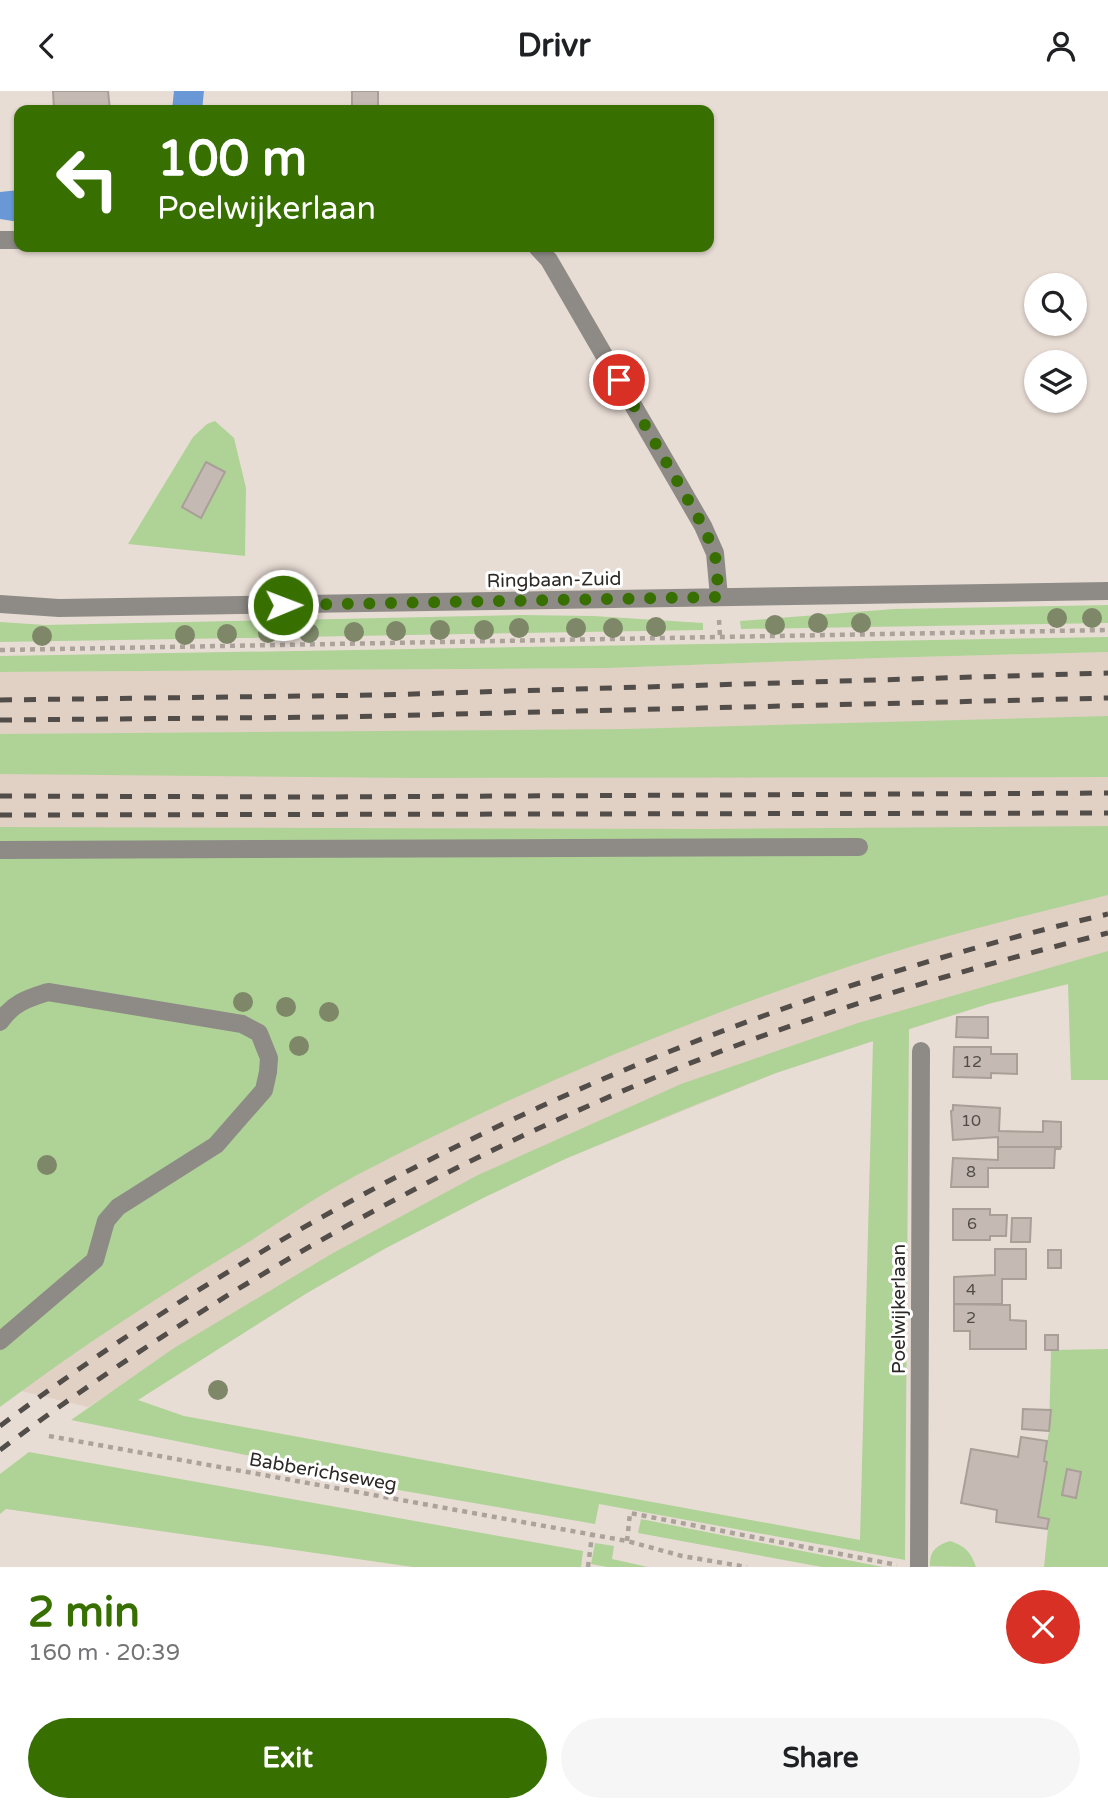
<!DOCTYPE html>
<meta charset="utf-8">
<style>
:root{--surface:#fff;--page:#f6f6f6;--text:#202124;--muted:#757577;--accent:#377000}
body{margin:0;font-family:"Varela Round",sans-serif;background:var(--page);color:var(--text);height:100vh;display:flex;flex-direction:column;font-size:26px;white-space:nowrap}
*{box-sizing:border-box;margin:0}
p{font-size:23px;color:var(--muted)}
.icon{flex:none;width:38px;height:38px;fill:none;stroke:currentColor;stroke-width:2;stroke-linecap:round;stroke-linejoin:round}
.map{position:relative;height:1476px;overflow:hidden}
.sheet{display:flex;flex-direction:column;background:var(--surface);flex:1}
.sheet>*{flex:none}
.banner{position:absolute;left:14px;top:14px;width:700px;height:147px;border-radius:14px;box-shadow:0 2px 5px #0004;background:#377000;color:#fff;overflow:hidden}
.fabs{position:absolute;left:1024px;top:182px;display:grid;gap:14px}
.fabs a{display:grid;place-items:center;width:63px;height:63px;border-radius:50%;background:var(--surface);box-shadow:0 2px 5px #0004;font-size:35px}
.pin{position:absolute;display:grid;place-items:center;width:60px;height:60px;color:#fff;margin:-30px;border:4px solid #fff;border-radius:50%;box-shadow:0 2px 7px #0007}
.me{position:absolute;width:77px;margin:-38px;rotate:89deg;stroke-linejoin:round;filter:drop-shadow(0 0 5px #0008)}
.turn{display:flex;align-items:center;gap:24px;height:147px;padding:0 28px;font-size:32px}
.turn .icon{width:91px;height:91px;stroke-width:2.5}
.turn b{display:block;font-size:49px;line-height:60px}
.round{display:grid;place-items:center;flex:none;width:74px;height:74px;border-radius:37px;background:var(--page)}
.head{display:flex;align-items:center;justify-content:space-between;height:119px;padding:0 28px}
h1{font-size:42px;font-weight:800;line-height:52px;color:var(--accent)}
.action{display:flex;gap:14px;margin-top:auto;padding:14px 28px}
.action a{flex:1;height:80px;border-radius:42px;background:var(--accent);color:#fff;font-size:28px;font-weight:800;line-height:80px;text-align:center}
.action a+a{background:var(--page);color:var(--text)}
header{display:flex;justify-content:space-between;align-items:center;height:91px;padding:0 28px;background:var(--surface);font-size:32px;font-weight:800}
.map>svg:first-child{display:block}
.built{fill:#e1d0c4}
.green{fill:#afd396;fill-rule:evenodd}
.water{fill:#6a98d7}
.building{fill:#c5bab3;stroke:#a99f98;stroke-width:2}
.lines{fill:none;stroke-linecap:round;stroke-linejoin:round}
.path{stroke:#aba29c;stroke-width:4.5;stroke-dasharray:5 5;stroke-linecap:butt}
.minor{stroke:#8e8b87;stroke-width:18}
.rail{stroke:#524d49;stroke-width:5;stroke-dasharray:12 12;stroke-linecap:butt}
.tree{fill:#7e8869}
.route{stroke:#377000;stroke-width:12;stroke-dasharray:0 21.6}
.labels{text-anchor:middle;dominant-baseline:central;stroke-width:6;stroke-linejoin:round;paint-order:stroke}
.number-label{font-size:16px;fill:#524c48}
.street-label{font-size:19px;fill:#2c2825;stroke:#fff}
</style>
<header><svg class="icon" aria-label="back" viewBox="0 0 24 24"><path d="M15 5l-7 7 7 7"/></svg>Drivr<svg class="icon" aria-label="person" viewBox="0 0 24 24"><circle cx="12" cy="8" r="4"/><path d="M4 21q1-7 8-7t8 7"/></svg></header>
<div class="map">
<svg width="1108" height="1476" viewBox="0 0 1108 1476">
<rect width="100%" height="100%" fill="#e8ddd5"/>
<path class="built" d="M1108 561V883L988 913 776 982 565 1068 485 1106 386 1157 307 1202 137 1309 124 1293 88 1316 21 1300 8 1310 0 773V581L609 577 880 567Z"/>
<path class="green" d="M215 330 234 347 246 397 245 465 128 453 193 346 207 333Z
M1108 514V532L741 538 740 530 894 518Z
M523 524 594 525 703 532V539L0 551V531L45 534Z
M1108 546V561L880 567 609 577 0 581V565Z
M1108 625V686L418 687 0 683V643L627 638Z
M1108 735V804C1032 823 956 841 881 865 701 923 525 996 357 1084 319 1104 283 1129 247 1152 162 1203 79 1257 0 1316V736L710 738Z
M1108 860V989H1071L1068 893 988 913 909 938 905 1469 599 1413 595 1433 381 1396V1391L71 1329 174 1257 333 1162 478 1084 681 993 858 932ZM873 950 860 1449 184 1325 138 1309 307 1202 386 1157 485 1106 565 1068 685 1018 776 982Z
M1108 1258V1476H1044L1049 1428 1038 1426 1047 1371 1044 1370 1049 1340 1051 1259Z
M29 1361 583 1460 581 1476H413L6 1418 0 1423V1383Z
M641 1428 883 1476H822L638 1442Z
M950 1450C965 1455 971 1461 976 1476L930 1475C929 1460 937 1454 950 1450Z
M595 1452 614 1455 612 1468 648 1476H607L591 1473Z"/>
<path class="water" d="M174 0H204L202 19H172Z
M19 99V131L0 128V101Z"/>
<path class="building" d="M53 0H108L110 19H54Z
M352 0H378V19H352Z
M206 371 225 381 201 427 182 416Z
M957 926H988V947L956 946Z
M954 956H991V963H1017V983L991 982V987L953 986Z
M953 1014 1000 1017 999 1040 1043 1041V1030L1061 1031V1056H998V1046L953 1049 951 1020 953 1019Z
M998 1056H1061L1060 1058H1055L1054 1077H988V1096H951L953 1067 998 1069Z
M953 1118H990V1124H1007L1006 1145H990V1149H953Z
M1012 1127H1031L1030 1151H1011Z
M995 1158H1026V1188H1002V1213H954V1186L995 1184Z
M1048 1159H1061V1177H1048Z
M954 1213 1010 1214V1229L1026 1230V1258H970V1240H954Z
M1045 1244H1058V1259H1045Z
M1023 1318 1051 1319 1049 1340 1022 1338Z
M1021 1346 1047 1350 1044 1370 1047 1371 1038 1426 1049 1428 1047 1438 996 1431 997 1419 961 1412 971 1358 1018 1366Z
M1067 1378 1081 1381 1076 1407 1062 1404Z"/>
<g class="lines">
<path class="path" d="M719 529 720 546
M0 559 1108 539
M49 1345 627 1450 682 1465 747 1476
M627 1450 630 1422 897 1474
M588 1476 592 1444"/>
<path class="minor" d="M0 149H19
M537 156 549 169 703 435 715 462 719 506
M0 513 59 517 1108 500
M0 759 859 756
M0 931C13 912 26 908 48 901L242 933 259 942 269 967 268 981 264 999 216 1054 118 1116 106 1130 95 1169 0 1250
M919 1476 921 960"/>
<path class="rail" d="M0 609 379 604 1108 582
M0 629 337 626 1108 607
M0 705 317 706 1108 702
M0 724 1108 722
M0 1335C329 1089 708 916 1108 823
M0 1359C210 1202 439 1073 683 975 821 920 964 878 1108 842"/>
</g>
<g class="tree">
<circle cx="1057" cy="527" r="10"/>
<circle cx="1092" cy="527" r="10"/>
<circle cx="818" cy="532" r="10"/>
<circle cx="861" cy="532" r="10"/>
<circle cx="775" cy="534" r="10"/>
<circle cx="656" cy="536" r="10"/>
<circle cx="519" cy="537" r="10"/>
<circle cx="576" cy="537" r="10"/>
<circle cx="613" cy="537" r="10"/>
<circle cx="440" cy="539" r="10"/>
<circle cx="484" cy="539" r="10"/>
<circle cx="396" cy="540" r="10"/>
<circle cx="354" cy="541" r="10"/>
<circle cx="268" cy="542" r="10"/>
<circle cx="309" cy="542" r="10"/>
<circle cx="227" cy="543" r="10"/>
<circle cx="185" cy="544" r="10"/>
<circle cx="42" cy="545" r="10"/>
<circle cx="243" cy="911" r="10"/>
<circle cx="286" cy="916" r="10"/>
<circle cx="329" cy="921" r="10"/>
<circle cx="299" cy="955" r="10"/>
<circle cx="47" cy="1074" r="10"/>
<circle cx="218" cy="1299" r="10"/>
</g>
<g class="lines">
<path class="route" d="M283 514 719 506 715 462 703 435 619 289"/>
</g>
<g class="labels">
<g class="number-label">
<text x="972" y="971">12</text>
<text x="971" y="1030">10</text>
<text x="971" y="1081">8</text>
<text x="972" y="1133">6</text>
<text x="971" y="1199">4</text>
<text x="971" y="1227">2</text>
</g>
<g class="street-label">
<text transform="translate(554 489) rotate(-1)">Ringbaan-Zuid</text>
<text transform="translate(899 1218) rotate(-90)">Poelwijkerlaan</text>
<text transform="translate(323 1381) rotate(10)">Babberichseweg</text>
</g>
</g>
</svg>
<div class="fabs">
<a><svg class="icon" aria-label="search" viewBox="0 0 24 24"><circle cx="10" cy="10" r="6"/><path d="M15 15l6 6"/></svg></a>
<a><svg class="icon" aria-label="layers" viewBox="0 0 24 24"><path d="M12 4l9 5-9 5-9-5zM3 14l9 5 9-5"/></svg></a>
</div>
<div class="pin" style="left:619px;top:289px;background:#d93025"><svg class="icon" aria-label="arrive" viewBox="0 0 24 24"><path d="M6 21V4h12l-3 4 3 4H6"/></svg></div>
<svg class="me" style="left:283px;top:514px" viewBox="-20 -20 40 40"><circle r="17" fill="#377000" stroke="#fff" stroke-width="3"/><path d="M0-11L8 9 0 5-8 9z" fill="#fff"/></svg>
<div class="banner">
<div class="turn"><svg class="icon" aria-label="left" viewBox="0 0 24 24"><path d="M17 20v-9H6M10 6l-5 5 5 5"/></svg><div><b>100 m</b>Poelwijkerlaan</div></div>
</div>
</div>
<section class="sheet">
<div class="head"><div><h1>2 min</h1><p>160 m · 20:39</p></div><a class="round" style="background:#d93025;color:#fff"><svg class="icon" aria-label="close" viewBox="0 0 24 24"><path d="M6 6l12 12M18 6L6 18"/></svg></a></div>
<div class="action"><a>Exit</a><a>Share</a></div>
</section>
